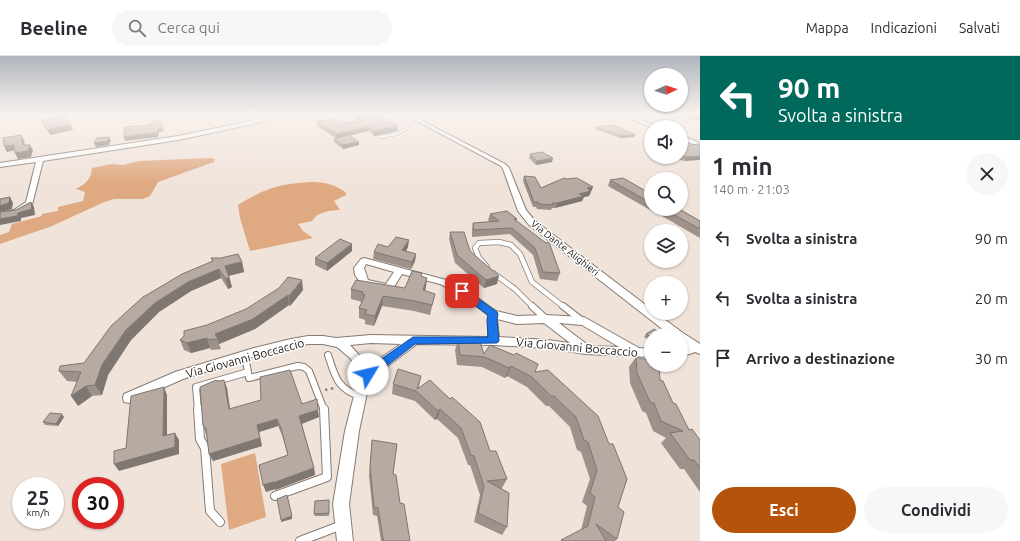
<!DOCTYPE html>
<html lang="it">
<meta charset="utf-8">
<style>
:root{--surface:#fff;--page:#f7f7f7;--text:#2b2b33;--muted:#7c7c81;--line:#e1e1e2;--accent:#b45309}
body{margin:0;font-family:Ubuntu,sans-serif;background:var(--page);color:var(--text);height:100vh;display:flex;flex-direction:column;font-size:15px;white-space:nowrap}
*{box-sizing:border-box;margin:0}
p{font-size:13px;color:var(--muted)}
.icon{flex:none;width:22px;height:22px;fill:none;stroke:currentColor;stroke-width:2;stroke-linecap:round;stroke-linejoin:round}
.map{position:relative;flex:1;overflow:hidden}
.drawer{display:flex;flex-direction:column;background:var(--surface);width:320px}
.drawer>*{flex:none}
.hud{background:#00695c;color:#fff;overflow:hidden}
.needle{width:26px;rotate:86deg}
.tools{position:absolute;left:644px;top:12px;display:grid;gap:8px}
.tools a{display:grid;place-items:center;width:44px;height:44px;border-radius:50%;background:var(--surface);box-shadow:0 1px 3px #0004;font-size:20px}
.speed{position:absolute;left:12px;top:421px;display:flex;gap:8px;font-size:20px;font-weight:700;text-align:center}
.speed>*{display:grid;place-content:center;width:52px;height:52px;border-radius:50%;background:var(--surface);box-shadow:0 1px 3px #0004;line-height:1}
.speed small{font-size:10px;font-weight:400}
.speed .limit{border:6px solid #d22;background:#fff;color:#111}
.pin{position:absolute;display:grid;place-items:center;width:34px;height:34px;color:#fff;margin:-17px;border-radius:8px;box-shadow:0 2px 6px #0006}
.me{position:absolute;width:44px;margin:-22px;rotate:54deg;stroke-linejoin:round;filter:drop-shadow(0 0 3px #0008)}
.turn{display:flex;align-items:center;gap:14px;height:84px;padding:0 12px;font-size:18px}
.turn .icon{width:52px;height:52px;stroke-width:2.5}
.turn b{display:block;font-size:28px;line-height:34px}
.round{display:grid;place-items:center;flex:none;width:42px;height:42px;border-radius:21px;background:var(--page)}
.summary{display:flex;align-items:center;justify-content:space-between;height:68px;padding:0 12px}
h1{font-size:24px;font-weight:700;line-height:30px}
.button{display:flex;gap:8px;margin-top:auto;padding:8px 12px}
.button a{flex:1;height:46px;border-radius:24px;background:var(--accent);color:#fff;font-size:16px;font-weight:700;line-height:46px;text-align:center}
.button a+a{background:var(--page);color:var(--text)}
ul{padding:0;list-style:none}
li{display:flex;align-items:center;gap:12px;height:60px;padding:0 12px}
li div{flex:1}
li b{display:block;font-size:15px}
li em{font-style:normal}
header{display:flex;align-items:center;gap:24px;box-sizing:border-box;height:56px;padding:0 20px;background:var(--surface);border-bottom:1px solid var(--line)}
header strong{font-size:19px}
nav{display:flex;gap:22px;margin-inline-start:auto;font-size:14px}
.search{width:280px;height:36px;background:var(--page);display:flex;align-items:center;gap:10px;box-sizing:border-box;padding:0 14px;border-radius:22px;color:var(--muted);font-size:15px}
main{display:flex;flex:1;min-height:0}
.map>svg:first-child{display:block}
.green{fill:#dfa981}
.lines{fill:none;stroke-linecap:round;stroke-linejoin:round}
.lane-far3-casing{stroke:#867b73;stroke-width:3.5}
.lane-far2-casing{stroke:#867b73;stroke-width:6}
.lane-far1-casing{stroke:#867b73;stroke-width:8}
.lane-casing{stroke:#867b73;stroke-width:10}
.street-casing{stroke:#867b73;stroke-width:2}
.highway-casing{stroke:#97653d;stroke-width:2}
.path{stroke:#908781;stroke-width:2.5;stroke-dasharray:2.5 3.5;stroke-linecap:butt}
.lane-far3{stroke:#fff;stroke-width:2.5}
.lane-far2{stroke:#fff;stroke-width:4.5}
.lane-far1{stroke:#fff;stroke-width:6}
.lane{stroke:#fff;stroke-width:8}
.street{fill:#fff;fill-rule:evenodd}
.highway{fill:#d78d51;fill-rule:evenodd}
.wall{fill:#9d928b}
.shaded-wall{fill:#7f7771}
.building{fill:#b6aaa2;stroke:#7f7771}
.route{fill:#1a73e8;stroke:#114b97}
.labels{text-anchor:middle;dominant-baseline:central;stroke-width:3;stroke-linejoin:round;paint-order:stroke}
.far-street-label{font-size:10px;fill:#1f1b18;stroke:#fff}
.street-label{font-size:12px;fill:#1f1b18;stroke:#fff}
</style>
<header>
<strong>Beeline</strong>
<div class="search"><svg class="icon" aria-label="search" viewBox="0 0 24 24"><circle cx="10" cy="10" r="6"/><path d="M15 15l6 6"/></svg>Cerca qui</div>
<nav><a>Mappa</a><a>Indicazioni</a><a>Salvati</a></nav>
</header>
<main>
<div class="map">
<svg width="700" height="485" viewBox="0 0 700 485">
<rect width="100%" height="100%" fill="#f0e3da"/>
<path class="green" d="M210 102 215 103 214 106 158 126 150 140 143 143H114L102 147 52 170 0 188V179L9 176 12 168 42 160V158L58 155V151L83 145 85 136 76 133C86 128 91 123 92 112L111 108 123 109 139 105Z
M312 126C323 126 338 129 346 137V139L334 145 340 154 328 155 317 159 312 165 298 168 303 175 313 182 250 195 240 162 238 149C266 132 278 128 312 126Z
M255 397 266 461 229 474 221 408Z"/>
<g class="lines">
<defs>
<path id="lane-far3" d="M380 81 397 78 407 72 404 69"/>
<path id="lane-far2" d="M487 211 479 202 475 192 479 187 499 186 511 189 520 198 532 226 564 251
M493 217 515 233 533 251"/>
<path id="lane-far1" d="M532 250 546 263
M563 250 581 264
M245 299 249 322 298 310 304 311 309 315 324 354
M328 299C335 320 337 333 360 340
M198 354 196 331 248 316"/>
<path id="lane" d="M198 353 200 383 205 392 210 455 220 466
M275 440 327 421 324 353
M300 485 342 469"/>
<path id="street" d="M279 59H286L249 69 178 84 43 105 32 149 19 158 0 161V157L14 154 26 146 36 106 0 111V107L178 80Z
M406 59H411L505 108 509 112 526 154 535 165 651 253V257H656L683 277 700 288V298L695 296 681 301V292L687 291 681 287V279H670L529 169 518 155 503 113 501 110Z
M622 59H628L659 71H651Z
M681 79 700 87V91L681 83Z
M364 202 446 224 465 233 496 255 517 260 546 259 584 261 639 292 651 293V301L586 298 547 292 494 289 417 288 373 321 368 332 359 375 349 448 353 485H337L333 448 345 375 356 332 362 318 350 302 337 291 323 288H308L272 295 183 323 129 347 124 346 123 342 124 338 175 316 254 292 291 283 308 280H323L336 282 371 279 488 281V259L459 237 440 228 402 218 392 234 389 235 361 228 355 219 354 212 361 203ZM366 208 394 216 386 228 368 224 364 212ZM497 263 517 268 544 267 570 287 547 284 499 281ZM559 267 582 269 619 291 589 290ZM371 287 401 288 369 310 350 289Z"/>
<path id="highway" d="M684 59H700V63L688 62Z"/>
</defs>
<use href="#lane-far3" class="lane-far3-casing"/>
<use href="#lane-far2" class="lane-far2-casing"/>
<use href="#lane-far1" class="lane-far1-casing"/>
<use href="#lane" class="lane-casing"/>
<use href="#street" class="street-casing"/>
<use href="#highway" class="highway-casing"/>
<path class="path" d="M325 334 334 332"/>
<use href="#lane-far3" class="lane-far3"/>
<use href="#lane-far2" class="lane-far2"/>
<use href="#lane-far1" class="lane-far1"/>
<use href="#lane" class="lane"/>
<use href="#street" class="street"/>
<use href="#highway" class="highway"/>
</g>
<path class="wall" d="M351 59H381L398 70 397 75 374 80 369 75 349 80 359 86V89L343 93 334 86V83L336 82 317 70V65L342 67 358 65Z
M596 71 635 79 634 81 620 82 595 73Z
M700 88 684 105 672 101H681V90Z
M530 98 552 106 536 109 529 102Z
M524 120 541 132 566 123 593 131 589 140 584 141 582 145 555 152H552L551 154 537 153 536 151H533L523 125Z
M610 124 651 138V153H679L700 165V182L662 160 663 159H659L608 130Z
M490 158 517 163 516 165 560 217 557 225 540 223 533 199 510 178 472 181V173L473 167 490 166 488 164Z
M450 176 470 195 497 228 484 232 455 207 449 183Z
M352 188V195L327 215 315 209V202Z
M388 191H408L406 195 416 198 415 205 411 213 373 203 374 196Z
M211 202 242 206 244 216 229 220 232 231 228 233 221 222 191 235 159 256 131 284 108 319 102 339 92 340 78 350 77 326 67 325 59 315 84 307 145 240 212 205Z
M422 217 421 221 427 222 425 235 435 238 430 259 414 255 382 250 374 270 365 268V264L359 262V252L362 246 351 243V233L405 232Z
M303 234 290 250 289 249 255 273 219 288 221 293 211 294 210 292 191 297 184 294 180 284 207 269Z
M646 278 651 279V285L644 281Z
M458 284 484 298 535 316 598 360 618 451 617 483 615 485H560L581 474 587 450 582 446 590 423 581 396 577 394 570 371 549 350H546L527 331 507 320 505 322 482 311 457 309 455 294Z
M636 301 660 324 689 374 700 384V436L684 413H680L661 387 666 382 653 375 646 357 642 355 630 327 629 311Z
M393 328 419 332 490 395 507 423 502 432 507 471 502 479 474 466 480 439 470 409H468L458 382 437 363 435 364 415 345 392 338Z
M227 332 230 353 302 348 319 361 302 368 314 412 315 419 275 434V433L266 436 288 400 282 379 278 370 259 376 262 390 213 405 209 398 206 378 203 370Z
M64 361 58 370 45 369 43 366Z
M372 384 393 418 410 485H381L377 460 373 459 369 420Z
M329 444V460H315L314 458Z"/>
<path class="shaded-wall" d="M71 68 73 74 50 79 47 74Z
M398 70 397 75 374 80V75Z
M369 71V75L336 82V78Z
M163 72 164 75 159 76 158 81 125 85 124 81Z
M21 79 24 84 26 95 23 89Z
M635 79 634 81 620 82V80Z
M109 81 111 85 109 89 96 91 94 87Z
M359 86V89L343 93V89Z
M14 89 16 94 7 96 4 90Z
M30 89 33 94 31 101 18 103 15 97Z
M700 100V104L684 105 686 101Z
M553 102 552 106 536 109 537 105Z
M593 131 589 140 584 141 582 145 555 152 557 147 579 138 587 132Z
M10 141 13 147 12 153 0 156V150Z
M31 146 34 151 35 159 21 162V165L0 169V163Z
M662 153H666L663 159H659Z
M409 184 408 191 402 202V194Z
M352 188V195L327 215V207Z
M416 198 415 205 411 213 412 206Z
M242 206 244 216 227 220 225 210Z
M219 213 221 222 191 235 159 256 131 284 108 319 102 339 95 329 102 309 126 274 155 247 188 226Z
M499 220 497 228 484 232 486 224Z
M229 221 232 231 228 233 226 223Z
M427 222 426 231 422 244 423 234Z
M302 224 303 234 290 250 289 240Z
M288 239 289 249 255 273 219 288 218 283 215 278Z
M383 240 382 250 374 270 375 260Z
M207 282 210 292 191 297 187 287Z
M511 310 507 320 505 322 509 312Z
M421 320 419 330 417 336V335Z
M224 324 227 332 231 361 229 353Z
M86 330 92 340 78 350 71 340Z
M164 331 167 339V388L163 380Z
M440 353 437 363 435 364 438 355Z
M318 354 319 361 301 368 299 360Z
M62 358 64 361 58 370 56 368Z
M277 363 278 370 259 376 262 390 213 405 209 398 257 369Z
M175 377 179 384V398L119 415 114 408Z
M314 412 315 419 275 434V433L266 436 263 429Z
M292 460V463L281 466V464Z"/>
<path class="building" d="M64 59 71 68 47 74 42 64Z
M355 59H381L398 70 374 75 369 71 336 78 317 65 338 63 342 67 362 65Z
M152 65H160L163 72 158 73 157 77 124 81 125 71 150 69Z
M614 69 635 79 620 80 596 71Z
M21 79 23 89H30L28 95 15 97 14 89 4 90 3 82Z
M349 79 359 86 343 89 334 83Z
M109 81 107 85 94 87 97 82Z
M698 88H700V100L686 101 681 100V90Z
M542 96 553 102 537 105 530 98Z
M524 120 535 121 541 132 564 122 566 123 577 122 593 131 587 132 591 135 579 138 584 140 557 147H552L553 149 539 148 538 146H534Z
M623 122 651 138V147L610 124Z
M10 141 9 147 0 150V143Z
M31 146 32 153 18 157 17 160 0 163V156L16 154Z
M666 153H679L700 165V173L665 154Z
M507 155 517 163H514L546 187 549 186 560 217 543 216 535 192 512 172 474 174 473 167 499 165 490 158Z
M450 176H464L470 195 499 220 486 224 457 199Z
M396 181 409 184 402 194 416 198 412 206 374 196 378 188 388 191Z
M340 183 352 188 327 207 315 202Z
M238 198 242 206 225 210 229 221 226 223 219 213 188 226 155 247 126 274 102 309 95 329 86 330 71 340 81 316 59 315 60 310 84 307 111 270 144 240H145L182 218 213 205 211 202H221Z
M412 215 422 217 421 220 427 222 423 234 435 238 432 249 415 245 383 240 375 260 365 258 367 254 359 252 365 239 362 238 363 236 351 233 356 224 405 232Z
M288 221 302 224 289 240 288 239 253 263 215 278 218 283 207 284V282L187 287 180 284 184 280V275L207 269 246 253 279 232Z
M654 273 662 278 659 279H651V281L646 278Z
M458 284 480 286 484 298 490 289 514 299 516 297 538 308 535 316 548 314 598 360 609 388H613L627 423 618 451 624 456 617 483 596 468 606 485H562L561 484 588 470 595 441 590 437 597 414 588 386 584 384 576 361 554 340H551L532 321 511 310 509 312 485 301 460 299Z
M636 301 651 305V309H659L660 324 663 325 673 347 676 348 689 374 692 373 700 384V412L694 404H690L670 377 683 375 661 365 654 347 650 346 637 317Z
M398 313 421 320 417 333 430 324 450 343 452 341 480 366 490 395H496L507 423 487 425 509 437 507 471 478 457 484 430 474 400 471 399 461 372 440 353 438 355 416 335 393 328Z
M290 314 302 348 317 343 318 354 299 360 314 412 273 427V426L263 429 259 409 288 399 281 372 277 363 257 369 260 382 209 398 206 372 203 370 200 331 216 324 218 325 224 324 229 353 261 344 260 321Z
M164 331 163 380 175 377V391L114 408V395L126 392 131 340Z
M50 357 62 358 56 368 43 366Z
M372 384 397 388 393 418 396 419 400 447 404 448 410 485H384L383 482 378 452 374 451 370 411Z
M287 439 292 460 281 464 277 443Z
M329 444V457L314 458 315 445Z"/>
<linearGradient id="sky" x2="0" y2="1"><stop stop-color="#b1b5be"/><stop offset="0.46" stop-color="#f8f2ee"/><stop offset="1" stop-color="#f8f2ee" stop-opacity="0"/></linearGradient>
<rect width="700" height="127" fill="url(#sky)"/>
<path class="route" d="M458 233H465L497 256 498 258 497 264 499 285 497 287 415 288 372 321 368 322 364 321 362 318 364 315 413 281H488L487 264 488 259 458 237 457 235Z"/>
<g class="labels">
<g class="far-street-label">
<text transform="translate(565 192) rotate(38)">Via Dante Alighieri</text>
</g>
<g class="street-label">
<text transform="translate(577 291) rotate(5)">Via Giovanni Boccaccio</text>
<text transform="translate(245 302) rotate(-15)">Via Giovanni Boccaccio</text>
</g>
</g>
</svg>
<div class="tools">
<a><svg class="needle" viewBox="-14 -14 28 28"><path d="M0-13l5 13h-10z" fill="#e53935"/><path d="M0 13l5-13h-10z" fill="#7c7c81"/></svg></a>
<a><svg class="icon" aria-label="sound" viewBox="0 0 24 24"><path d="M4 9h4l5-4v14l-5-4H4zM17 9q2 3 0 6"/></svg></a>
<a><svg class="icon" aria-label="search" viewBox="0 0 24 24"><circle cx="10" cy="10" r="6"/><path d="M15 15l6 6"/></svg></a>
<a><svg class="icon" aria-label="layers" viewBox="0 0 24 24"><path d="M12 4l9 5-9 5-9-5zM3 14l9 5 9-5"/></svg></a>
<a>+</a>
<a>−</a>
</div>
<div class="speed"><div>25<small>km/h</small></div><div class="limit">30</div></div>
<div class="pin" style="left:462px;top:235px;background:#d93025"><svg class="icon" aria-label="arrive" viewBox="0 0 24 24"><path d="M6 21V4h12l-3 4 3 4H6"/></svg></div>
<svg class="me" style="left:368px;top:318px" viewBox="-20 -20 40 40"><circle r="19" fill="#fff"/><path d="M0-13L10 11 0 6-10 11z" fill="#1a73e8"/></svg>
</div>
<section class="drawer">
<div class="hud">
<div class="turn"><svg class="icon" aria-label="left" viewBox="0 0 24 24"><path d="M17 20v-9H6M10 6l-5 5 5 5"/></svg><div><b>90 m</b>Svolta a sinistra</div></div>
</div>
<div class="summary"><div><h1>1 min</h1><p>140 m · 21:03</p></div><a class="round"><svg class="icon" aria-label="close" viewBox="0 0 24 24"><path d="M6 6l12 12M18 6L6 18"/></svg></a></div>
<ul>
<li><svg class="icon" aria-label="left" viewBox="0 0 24 24"><path d="M17 20v-9H6M10 6l-5 5 5 5"/></svg><div><b>Svolta a sinistra</b></div><em>90 m</em></li>
<li><svg class="icon" aria-label="left" viewBox="0 0 24 24"><path d="M17 20v-9H6M10 6l-5 5 5 5"/></svg><div><b>Svolta a sinistra</b></div><em>20 m</em></li>
<li><svg class="icon" aria-label="arrive" viewBox="0 0 24 24"><path d="M6 21V4h12l-3 4 3 4H6"/></svg><div><b>Arrivo a destinazione</b></div><em>30 m</em></li>
</ul>
<div class="button"><a>Esci</a><a>Condividi</a></div>
</section>
</main>
